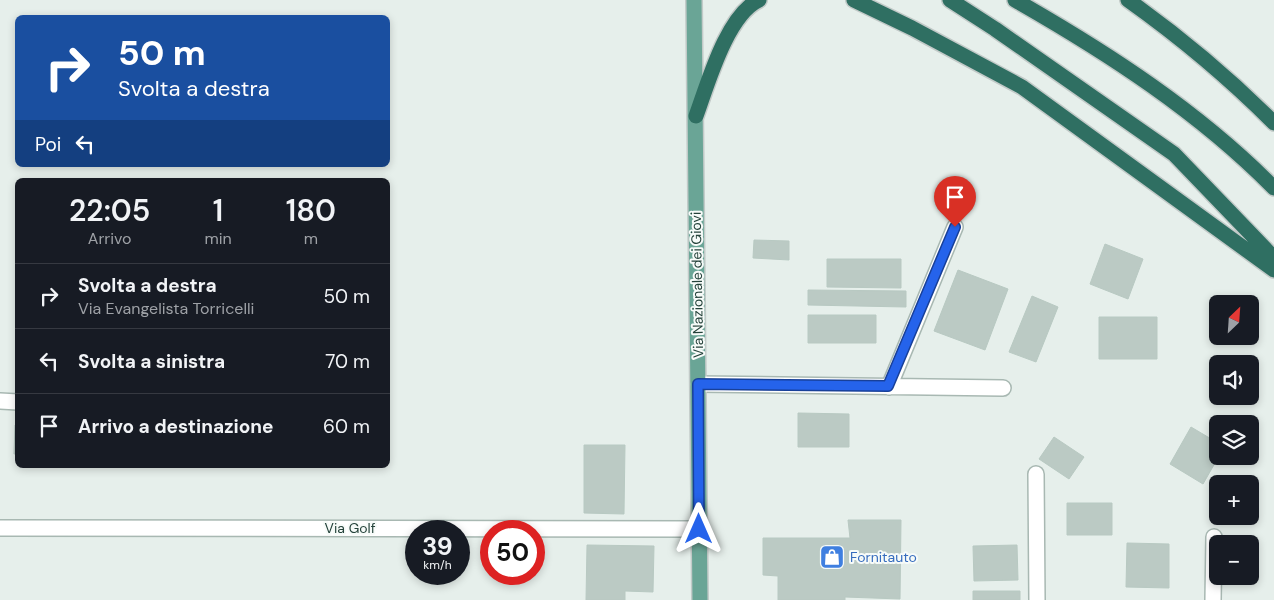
<!DOCTYPE html>
<html lang="it">
<meta charset="utf-8">
<style>
:root{--surface:#171b24;--page:#242831;--text:#f1f3f6;--muted:#9ea1a6;--line:#363941}
body{margin:0;font-family:"DM Sans",sans-serif;background:var(--page);color:var(--text);height:100vh;display:flex;flex-direction:column;font-size:19px;white-space:nowrap}
*{box-sizing:border-box;margin:0}
p{font-size:16px;color:var(--muted)}
.icon{flex:none;width:28px;height:28px;fill:none;stroke:currentColor;stroke-width:2;stroke-linecap:round;stroke-linejoin:round}
.map{position:relative;flex:1;overflow:hidden}
.panel{position:absolute;left:15px;top:178px;width:375px;height:290px;display:flex;flex-direction:column;background:var(--surface);border-radius:8px;box-shadow:0 2px 8px #0003}
.panel>*{flex:none}
.hud{position:absolute;left:15px;top:15px;width:375px;height:152px;border-radius:8px;box-shadow:0 2px 8px #0003;background:#1a4fa0;color:#fff;overflow:hidden}
.needle{width:32px;rotate:25deg}
.buttons{position:absolute;left:1209px;top:295px;display:grid;gap:10px}
.buttons a{display:grid;place-items:center;width:50px;height:50px;border-radius:8px;background:var(--surface);box-shadow:0 2px 8px #0003;font-size:25px}
.speed{position:absolute;left:405px;top:520px;display:flex;gap:10px;font-size:25px;font-weight:700;text-align:center}
.speed>*{display:grid;place-content:center;width:65px;height:65px;border-radius:50%;background:var(--surface);box-shadow:0 2px 8px #0003;line-height:1}
.speed small{font-size:12px;font-weight:400}
.speed .limit{border:8px solid #d22;background:#fff;color:#111}
.pin{position:absolute;display:grid;place-items:center;width:42px;height:42px;color:#fff;margin:-51px -21px;border-radius:50% 50% 50% 0;rotate:-45deg;box-shadow:0 0 5px #0007}
.pin .icon{rotate:45deg}
.me{position:absolute;width:55px;margin:-28px;rotate:0deg;stroke-linejoin:round;filter:drop-shadow(0 0 4px #0008)}
.turn{display:flex;align-items:center;gap:18px;height:105px;padding:0 20px;font-size:22px}
.turn .icon{width:65px;height:65px;stroke-width:2.5}
.turn b{display:block;font-size:35px;line-height:42px}
.then{display:flex;align-items:center;height:48px;padding:0 20px;background:#0003;gap:10px;font-size:19px}
.eta{display:flex;justify-content:space-evenly;align-items:center;height:85px;text-align:center}
.eta b{font-size:30px;font-weight:600;line-height:35px}
ul{padding:0;list-style:none}
li{display:flex;align-items:center;gap:15px;height:65px;padding:0 20px;border-top:1px solid var(--line)}
li div{flex:1}
li b{display:block;font-size:19px}
li em{font-style:normal}
.map>svg:first-child{display:block}
.building{fill:#bbcac4;stroke:#b8c9c2}
.lines{fill:none;stroke-linecap:round;stroke-linejoin:round}
.minor-casing{stroke:#a8b8b2;stroke-width:18}
.major-casing{stroke:#c2cac8;stroke-width:18}
.highway-casing{stroke:#c2cac8;stroke-width:18}
.minor{stroke:#fff;stroke-width:15}
.major{stroke:#6aa596;stroke-width:15}
.highway{stroke:#2f6f62;stroke-width:15}
.route-casing{stroke:#184099;stroke-width:12}
.route{stroke:#2563eb;stroke-width:9}
.labels{text-anchor:middle;dominant-baseline:central;stroke-width:4;stroke-linejoin:round;paint-order:stroke}
.street-label{font-size:14px;fill:#24423a;stroke:#f7fbf9}
.shop-label{font-size:14px;fill:#366cbe;stroke:#f7fbf9;text-anchor:start}
</style>
<div class="map">
<svg width="1274" height="600" viewBox="0 0 1274 600">
<rect width="100%" height="100%" fill="#e6efeb"/>
<path class="building" d="M754 240 789 241V260L753 258Z
M1105 244 1143 259 1128 299 1090 284Z
M827 259H901V288L827 287Z
M958 270 1008 289 985 350 934 331Z
M808 290 906 291V307L808 305Z
M1032 296 1058 307 1036 362 1009 352Z
M808 315H876V343H808Z
M1099 317H1157V359H1099Z
M798 413 849 414V447H798Z
M15 425 18 426V454H14Z
M1191 427 1218 443V456H1219L1203 484 1170 464Z
M1054 437 1084 457 1069 479 1039 459Z
M584 445H625L624 514 584 513Z
M1067 503H1112V535H1067Z
M848 520H901L900 599 845 597V600H778V576L763 575V538H850Z
M1127 543 1169 544V588L1126 587Z
M587 545 654 546 653 592 625 591V600H586Z
M1017 545 1018 580 974 581 973 546Z
M973 591H1020V600H973Z"/>
<g class="lines">
<defs>
<path id="minor" d="M698 384 1003 388
M889 387 955 227
M0 401 18 402
M1036 474 1037 600
M0 528 699 529
M1213 600 1214 537"/>
<path id="major" d="M694 0 700 600"/>
<path id="highway" d="M854 0 912 28 1022 87 1274 270
M950 0 995 29 1174 154 1274 258
M1015 0C1108 53 1199 112 1274 188
M1128 0C1180 37 1228 77 1274 123
M696 116C708 83 727 15 759 0"/>
</defs>
<use href="#minor" class="minor-casing"/>
<use href="#major" class="major-casing"/>
<use href="#highway" class="highway-casing"/>
<use href="#minor" class="minor"/>
<use href="#major" class="major"/>
<use href="#highway" class="highway"/>
</g>
<g class="lines">
<defs>
<path id="route" d="M699 529 698 384 888 386 955 227"/>
</defs>
<use href="#route" class="route-casing"/>
<use href="#route" class="route"/>
</g>
<defs>
<symbol id="shop-square" viewBox="-11 -11 22 22"><rect x="-9" y="-9" width="18" height="18" rx="4" fill="#3f7fe0" stroke="#f7fbf9"/><path d="M-5-2.5h2.3a2.7 3.5 0 0 1 5.4 0H5L5.5 6h-11ZM-1.5-2.5h3a1.5 2.3 0 0 0-3 0Z" fill="#fff"/></symbol>
</defs>
<g fill-rule="evenodd">
<use href="#shop-square" x="818" y="543" width="28" height="28"/>
</g>
<g class="labels">
<g class="street-label">
<text transform="translate(697 285) rotate(-91)">Via Nazionale dei Giovi</text>
<text x="350" y="528">Via Golf</text>
</g>
<g class="shop-label">
<text x="850" y="557">Fornitauto</text>
</g>
</g>
</svg>
<div class="buttons">
<a><svg class="needle" viewBox="-14 -14 28 28"><path d="M0-13l5 13h-10z" fill="#e53935"/><path d="M0 13l5-13h-10z" fill="#9ea1a6"/></svg></a>
<a><svg class="icon" aria-label="sound" viewBox="0 0 24 24"><path d="M4 9h4l5-4v14l-5-4H4zM17 9q2 3 0 6"/></svg></a>
<a><svg class="icon" aria-label="layers" viewBox="0 0 24 24"><path d="M12 4l9 5-9 5-9-5zM3 14l9 5 9-5"/></svg></a>
<a>+</a>
<a>−</a>
</div>
<div class="speed"><div>39<small>km/h</small></div><div class="limit">50</div></div>
<div class="pin" style="left:955px;top:227px;background:#d93025"><svg class="icon" aria-label="arrive" viewBox="0 0 24 24"><path d="M6 21V4h12l-3 4 3 4H6"/></svg></div>
<svg class="me" style="left:699px;top:529px" viewBox="-20 -20 40 40"><path d="M0-17L14 15 0 8-14 15z" fill="#2563eb" stroke="#fff" stroke-width="4"/></svg>
<div class="hud">
<div class="turn"><svg class="icon" aria-label="right" viewBox="0 0 24 24"><path d="M7 20v-9h11M14 6l5 5-5 5"/></svg><div><b>50 m</b>Svolta a destra</div></div>
<div class="then">Poi<svg class="icon" aria-label="left" viewBox="0 0 24 24"><path d="M17 20v-9H6M10 6l-5 5 5 5"/></svg></div>
</div>
<section class="panel">
<div class="eta">
<div><b>22:05</b><p>Arrivo</p></div>
<div><b>1</b><p>min</p></div>
<div><b>180</b><p>m</p></div>
</div>
<ul>
<li><svg class="icon" aria-label="right" viewBox="0 0 24 24"><path d="M7 20v-9h11M14 6l5 5-5 5"/></svg><div><b>Svolta a destra</b><p>Via Evangelista Torricelli</p></div><em>50 m</em></li>
<li><svg class="icon" aria-label="left" viewBox="0 0 24 24"><path d="M17 20v-9H6M10 6l-5 5 5 5"/></svg><div><b>Svolta a sinistra</b></div><em>70 m</em></li>
<li><svg class="icon" aria-label="arrive" viewBox="0 0 24 24"><path d="M6 21V4h12l-3 4 3 4H6"/></svg><div><b>Arrivo a destinazione</b></div><em>60 m</em></li>
</ul>
</section>
</div>
